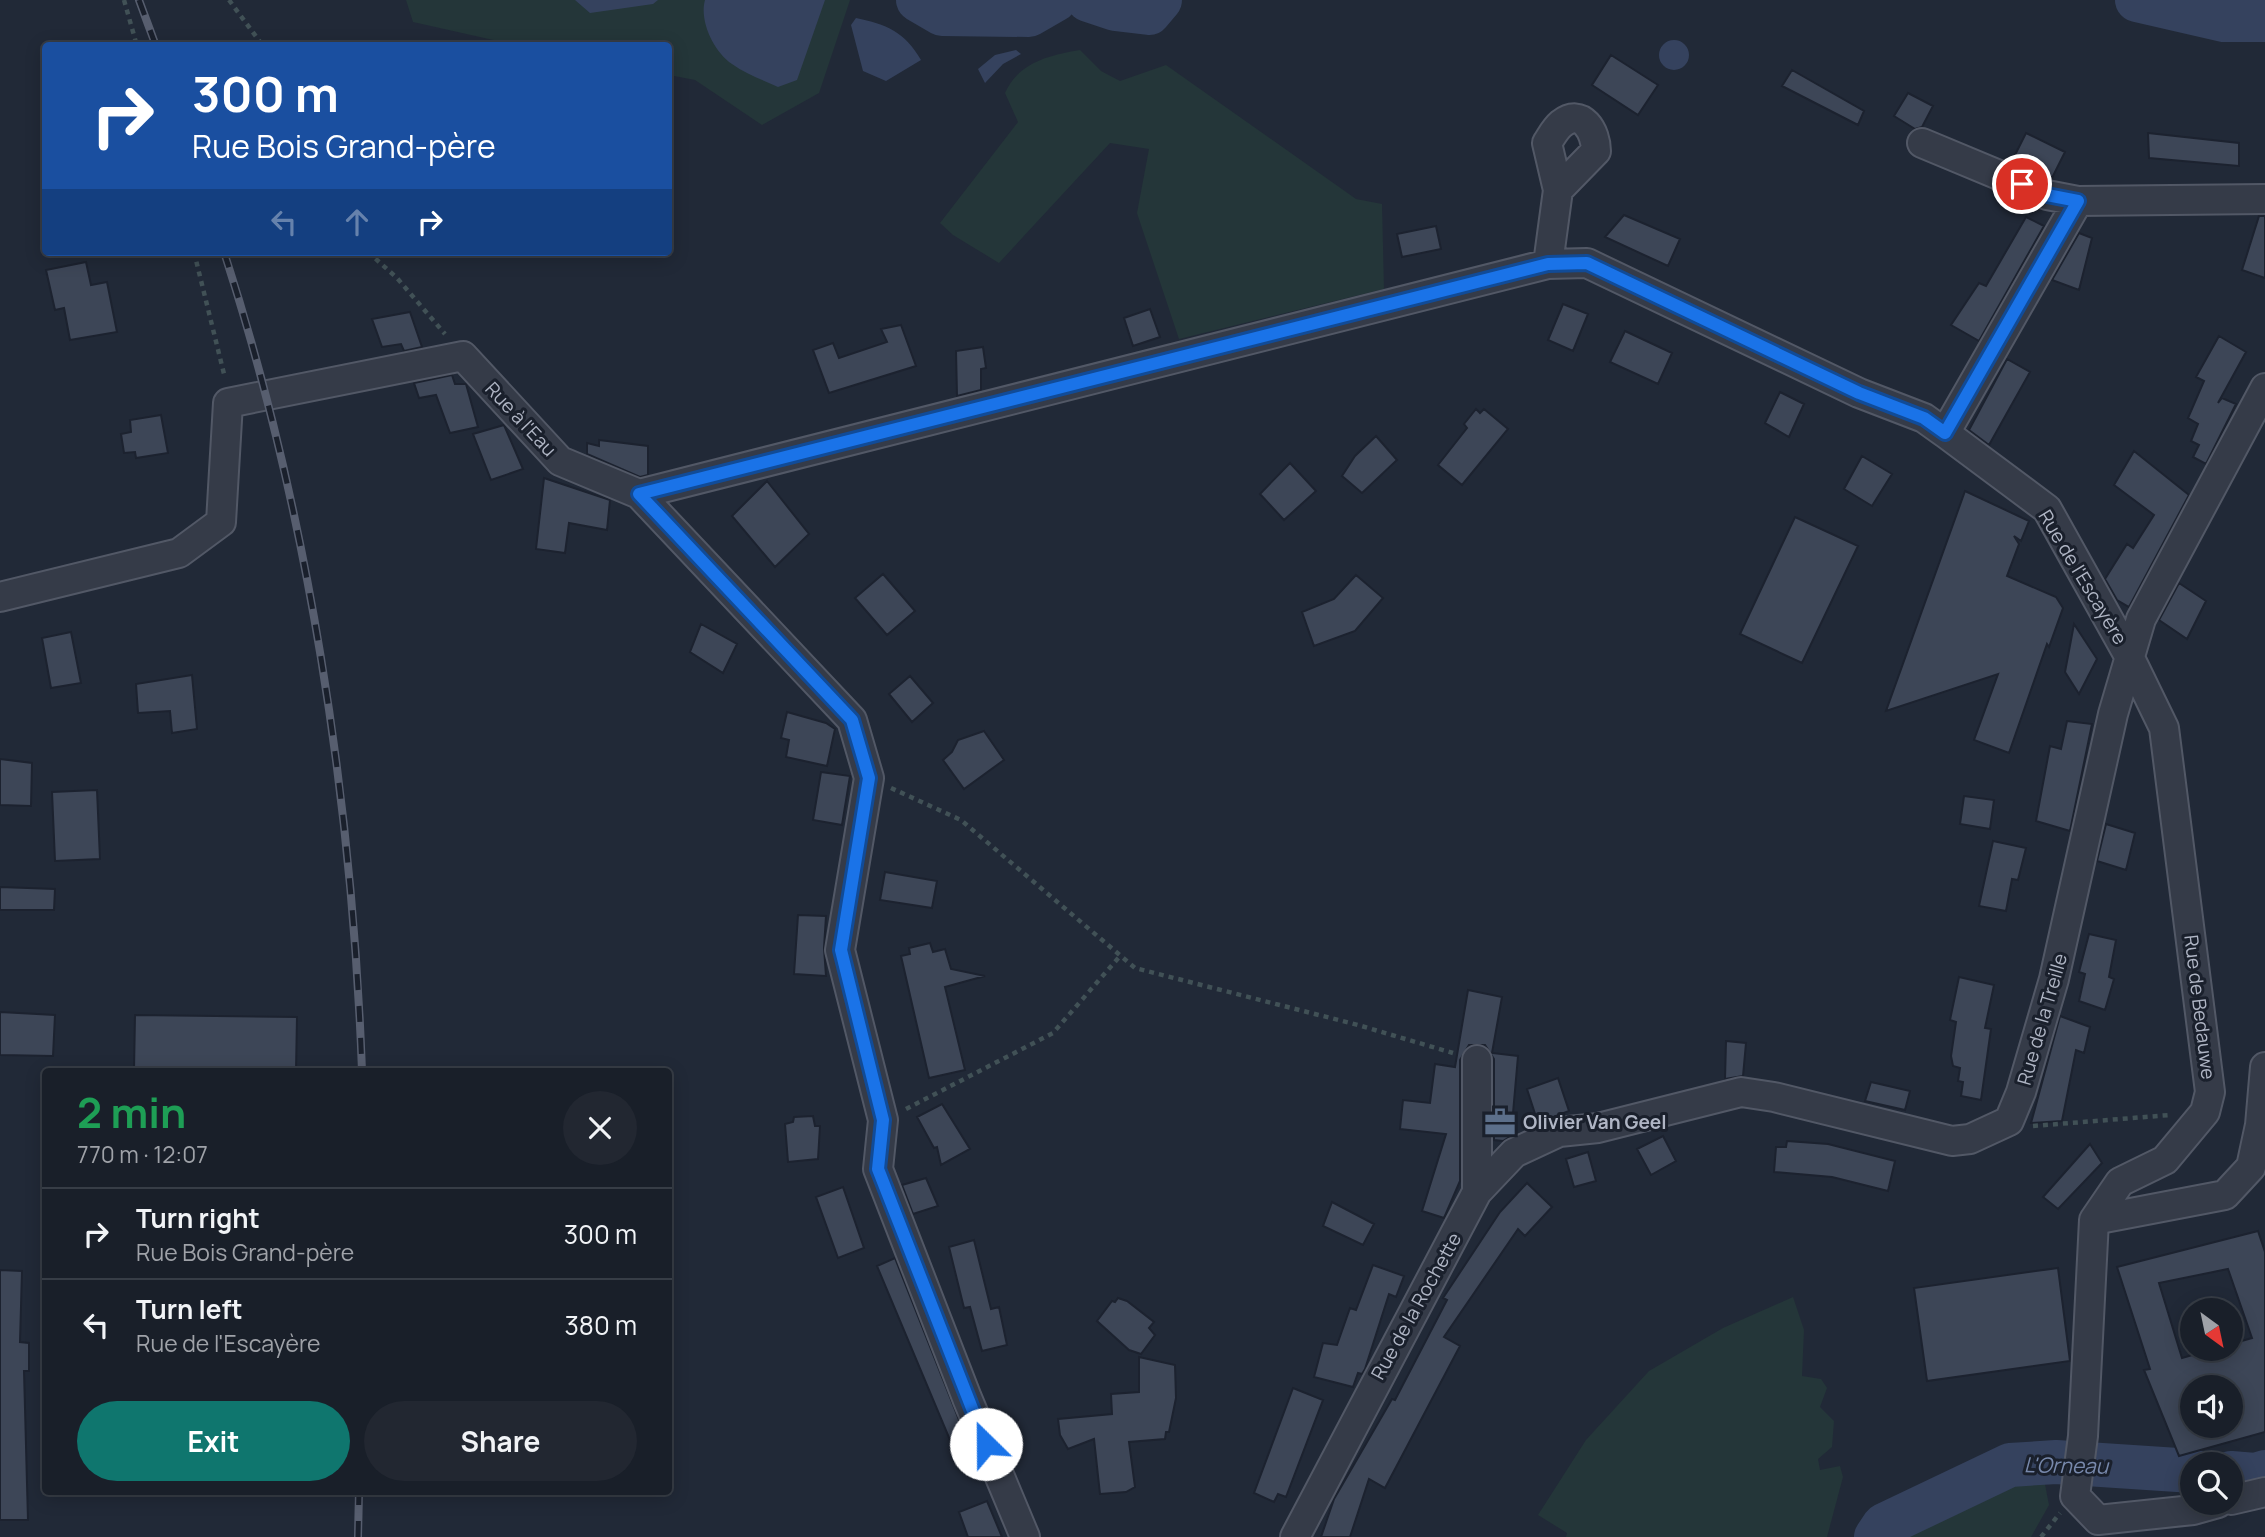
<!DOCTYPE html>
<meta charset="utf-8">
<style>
:root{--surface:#191f29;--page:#222731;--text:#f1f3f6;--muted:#9fa2a8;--line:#373d46;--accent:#0f766e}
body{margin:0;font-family:Manrope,sans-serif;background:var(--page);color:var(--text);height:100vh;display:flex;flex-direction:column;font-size:26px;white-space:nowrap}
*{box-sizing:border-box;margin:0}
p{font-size:23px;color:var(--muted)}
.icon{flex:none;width:38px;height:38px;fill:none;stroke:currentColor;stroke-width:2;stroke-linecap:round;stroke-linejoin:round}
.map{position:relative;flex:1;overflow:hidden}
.sheet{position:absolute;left:42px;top:1068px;width:630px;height:427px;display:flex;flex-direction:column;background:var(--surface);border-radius:7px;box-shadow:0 4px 18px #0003,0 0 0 2px var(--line)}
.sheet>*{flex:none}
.guide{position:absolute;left:42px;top:42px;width:630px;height:214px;border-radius:7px;box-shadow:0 4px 18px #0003,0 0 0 2px var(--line);background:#1a4fa0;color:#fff;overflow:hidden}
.needle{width:46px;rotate:147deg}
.fabs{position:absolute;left:2180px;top:1298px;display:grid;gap:14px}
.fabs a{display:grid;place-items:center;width:63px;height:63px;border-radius:50%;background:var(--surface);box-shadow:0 4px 18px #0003,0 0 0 2px var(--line);font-size:35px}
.pin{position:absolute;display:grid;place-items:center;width:60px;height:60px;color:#fff;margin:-30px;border:4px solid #fff;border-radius:50%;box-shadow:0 2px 7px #0007}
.me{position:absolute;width:77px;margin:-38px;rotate:337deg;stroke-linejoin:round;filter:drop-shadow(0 0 5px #0008)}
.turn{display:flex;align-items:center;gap:24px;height:147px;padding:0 35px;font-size:32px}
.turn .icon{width:91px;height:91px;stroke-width:2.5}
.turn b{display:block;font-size:49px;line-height:60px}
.lanes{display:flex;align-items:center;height:66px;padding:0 35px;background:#0003;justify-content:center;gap:35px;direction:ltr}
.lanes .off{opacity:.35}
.round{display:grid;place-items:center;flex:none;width:74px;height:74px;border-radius:37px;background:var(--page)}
.head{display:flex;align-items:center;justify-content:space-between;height:119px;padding:0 35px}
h1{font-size:42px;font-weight:700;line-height:52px;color:#1e9e55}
.action{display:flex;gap:14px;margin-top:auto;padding:14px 35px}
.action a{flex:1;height:80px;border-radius:42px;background:var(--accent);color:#fff;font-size:28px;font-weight:700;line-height:80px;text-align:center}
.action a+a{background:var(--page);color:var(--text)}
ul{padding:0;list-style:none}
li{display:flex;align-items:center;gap:21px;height:91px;padding:0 35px;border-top:2px solid var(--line)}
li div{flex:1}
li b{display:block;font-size:26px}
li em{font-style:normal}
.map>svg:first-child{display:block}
.green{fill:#243639}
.water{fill:#35425e}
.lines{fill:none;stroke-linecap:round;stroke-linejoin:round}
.river{stroke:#35425e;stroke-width:44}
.building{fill:#3d4657;stroke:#1c222f;stroke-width:2;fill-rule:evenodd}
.minor-casing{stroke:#525866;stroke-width:32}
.path{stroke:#415156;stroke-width:4.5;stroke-dasharray:5 5;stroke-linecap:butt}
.minor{stroke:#353b48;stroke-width:28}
.rail-casing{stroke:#575e6f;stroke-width:8}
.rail{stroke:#1a202c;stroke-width:5;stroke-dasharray:16;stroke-linecap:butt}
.route-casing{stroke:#114b97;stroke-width:18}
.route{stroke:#1a73e8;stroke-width:12}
.labels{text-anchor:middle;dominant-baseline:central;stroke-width:6;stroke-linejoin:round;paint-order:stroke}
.street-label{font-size:19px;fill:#afb5c4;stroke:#1a202c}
.poi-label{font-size:19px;font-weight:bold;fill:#afb5c4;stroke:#1a202c;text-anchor:start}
.water-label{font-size:21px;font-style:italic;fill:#7889ac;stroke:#1a202c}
</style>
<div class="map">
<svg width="2265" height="1537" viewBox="0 0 2265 1537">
<rect width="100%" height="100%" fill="#212937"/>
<path class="green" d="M406 0H850L819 93 762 125 695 80 669 75 668 46 515 45 413 22Z
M1080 50 1101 71 1120 81 1166 65 1356 199 1382 204 1384 289 1179 339 1137 213 1149 149 1110 143 999 263 953 235 940 223 1018 122 1005 93C1018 63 1049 55 1080 50Z
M1793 1297 1804 1330 1802 1376 1821 1379 1827 1388 1820 1407 1834 1421 1832 1447 1818 1459 1820 1470 1840 1466 1843 1477 1827 1537H1566L1567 1533 1538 1515 1586 1440 1649 1371 1723 1328Z
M2043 1474 2049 1505 2031 1537H1891L2004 1480Z"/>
<path class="water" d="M575 0H658L653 4 590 13Z
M705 0H825L797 80 778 87C763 80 746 74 732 64 714 52 699 21 705 0Z
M856 18C886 24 905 32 921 60L886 81 863 71 851 25Z
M1659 55a15 15 0 1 1 30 0a15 15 0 1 1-30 0Z
M1016 50 1021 54 1003 64 985 83 978 69 995 55Z"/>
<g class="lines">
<path class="river" d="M918 0 942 14 1029 15 1055 0
M1088 0 1115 9 1149 13 1160 0
M2137 0 2224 20H2265
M2231 1473 2255 1475 2265 1472
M1876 1537 1884 1525 2010 1465 2056 1462 2193 1471"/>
</g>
<path class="building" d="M1611 55 1658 85 1638 115 1592 85Z
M1792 70 1864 111 1858 125 1782 86Z
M1908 93 1933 106 1922 127 1915 129 1894 116Z
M2026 133 2065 152 2052 178 2013 159Z
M2148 133 2239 143V166L2149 158Z
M1624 215 1680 239 1668 266 1605 237Z
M2259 216H2265V278L2242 270Z
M2026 217 2044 226 1979 341 1951 325 1979 283 1986 286Z
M1436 226 1441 249 1402 257 1397 234Z
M2079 233 2092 238 2079 290 2052 280Z
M86 262 91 285 107 282 117 332 70 340 64 308 55 310 46 270Z
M1563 304 1588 314 1573 351 1548 340Z
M1150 309 1160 337 1133 346 1124 318Z
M410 312 422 347 404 351 401 344 382 347 372 319Z
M901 325 916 366 829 393 813 350 833 343 839 358 887 342 881 329Z
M1625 331 1672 353 1658 384 1610 362Z
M2219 336 2246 352 2218 403 2222 398 2236 404 2206 464 2193 457 2199 445 2191 441 2198 424 2188 418 2204 381 2196 377Z
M983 347 986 368 981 369V390L957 396 956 351Z
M2007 359 2030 372 1989 445 1969 430Z
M452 375 455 384H466L478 427 450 433 436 395 419 398 414 383Z
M1780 392 1804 404 1789 437 1765 423Z
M1476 409 1480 413 1484 409 1508 429 1462 485 1438 465 1467 428 1464 424Z
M161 415 168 453 136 458 135 452 124 453 121 434 131 432 130 420Z
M504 425 523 469 491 480 473 434Z
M1376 436 1397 460 1362 493 1342 476 1355 456Z
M599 440 648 446V475L640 477 587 454V443L599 446Z
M2134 451 2189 495 2129 607 2117 600 2105 579 2127 544 2133 548 2154 515 2114 485Z
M1862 456 1892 474 1872 506 1844 489Z
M1290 463 1316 491 1284 520 1260 494Z
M544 478 610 500 607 530 569 523 565 553 536 549Z
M767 481 809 534 775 567 732 516Z
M1965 491 2029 521 2021 541 2014 536 2019 544 2007 576 2056 597 2063 608 2049 647 2047 644 2009 753 1974 740 1998 674 1886 711Z
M1795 517 1858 546 1802 663 1740 634Z
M883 574 915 611 887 635 855 598Z
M1356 575 1383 598 1355 631 1314 646 1302 612 1334 599Z
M2179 583 2206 601 2187 639 2159 620Z
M701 624 737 644 723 673 690 652Z
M2074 624 2097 659 2079 694 2065 672Z
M71 632 81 683 51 688 42 638Z
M192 675 197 729 172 733 170 711 138 713 136 684Z
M910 676 933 703 912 722 889 694Z
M787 712 826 723 835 729 827 766 786 757 789 740 781 738Z
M2067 721 2092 724 2070 831 2036 821 2050 746 2061 749Z
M984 731 1004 760 964 789 943 760 952 752 958 740Z
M0 759 32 763 31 806 0 805Z
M821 772 850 776 842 825 813 820Z
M97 790 100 859 55 861 52 792Z
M1964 796 1994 800 1990 829 1960 824Z
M2106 824 2135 833 2126 870 2097 861Z
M1993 841 2026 848 2018 880 2012 879 2006 911 1979 906Z
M885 872 937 881 932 908 880 900Z
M0 887 55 889 54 910H0Z
M798 915 826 916 824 948 826 976 794 974Z
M2089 934 2116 940 2109 977 2114 979 2105 1010 2079 1001 2085 974 2079 972Z
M930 943 933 952 945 949 951 969 985 976 945 987 965 1070 929 1078 901 956 910 954 909 948Z
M1959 977 1994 985 1985 1028 1991 1029 1981 1100 1961 1096 1963 1082 1958 1081 1960 1068 1953 1066 1951 1056 1956 1022 1950 1020Z
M1468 990 1502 997 1492 1053 1518 1056 1511 1136 1503 1141 1494 1140V1059L1485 1045H1469L1460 1060V1181L1444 1218 1422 1211 1446 1134 1400 1129 1403 1100 1430 1103 1435 1064 1455 1067Z
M0 1012 55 1015 53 1056 0 1055Z
M135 1015 297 1017 296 1071 134 1070Z
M2060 1016 2090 1027 2084 1053 2076 1050 2062 1121 2031 1123Z
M1726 1041 1746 1043 1743 1076 1725 1079Z
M1558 1078 1569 1111 1538 1123 1527 1089Z
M1871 1082 1910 1091 1905 1110 1865 1101Z
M942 1104 970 1149 941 1165 937 1147 934 1148 917 1117Z
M813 1116 815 1126H820L818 1159 788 1162 785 1124 793 1122 794 1117Z
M1663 1136 1676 1161 1651 1175 1637 1149Z
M1787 1141 1828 1144 1895 1161 1888 1191 1832 1177 1774 1172 1776 1147H1786Z
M2090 1144 2102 1163 2058 1209 2043 1197Z
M1588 1152 1596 1181 1574 1187 1566 1159Z
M926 1178 938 1206 913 1214 902 1185Z
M1527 1183 1552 1207 1525 1236 1518 1229 1444 1337 1460 1346 1385 1488 1369 1479 1350 1537H1321L1334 1499 1392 1399 1395 1400 1447 1300 1443 1298 1500 1212Z
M843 1187 864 1248 838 1258 816 1197Z
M1332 1202 1374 1224 1363 1245 1323 1226Z
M2258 1231 2265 1252V1432L2179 1456 2144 1370 2150 1369 2117 1267ZM2228 1269 2252 1338 2231 1344V1349H2213L2182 1358 2159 1283ZM2193 1388H2231V1426H2193Z
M974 1240 991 1309 999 1307 1007 1345 982 1351 970 1307 964 1308 949 1247Z
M895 1258 980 1473 972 1477 969 1469 963 1471 877 1266Z
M1373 1265 1404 1276 1396 1297 1389 1294 1365 1369 1362 1374 1358 1373 1353 1387 1314 1377 1323 1343 1337 1345 1350 1308 1356 1310Z
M2058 1268 2070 1361 1927 1381 1914 1288Z
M0 1270 22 1271 20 1342 29 1343V1371H24L28 1520H0Z
M1118 1298 1127 1301 1154 1322 1149 1328 1155 1335 1141 1354 1129 1350 1097 1321 1112 1301 1115 1302Z
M1139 1357 1175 1365 1176 1398 1169 1432H1166L1165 1439 1129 1442 1135 1487 1126 1492 1100 1494 1094 1439 1068 1449 1060 1435 1058 1419 1112 1414 1111 1394 1139 1392Z
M1293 1388 1323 1400 1286 1497 1278 1494 1274 1502 1254 1493Z
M987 1501 1002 1537H968L959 1512Z"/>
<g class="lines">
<defs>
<path id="minor" d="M1922 143 2047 195 2078 201
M1548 264 1558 190 1596 151C1596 132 1582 107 1561 124 1555 129 1551 137 1547 143L1558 190
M639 494 1548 264 1587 263 1859 393 1924 418 1945 433
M0 597 179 553 221 522 228 403 463 356 560 461 639 494 852 720 869 778 840 950 883 1120 878 1169 967 1398 1025 1537
M1477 1192 1514 1153 1559 1132 1598 1128 1741 1092 1774 1097 1952 1141 1970 1139 2009 1121 2021 1092 2054 979 2113 714 2141 619 2265 388
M2094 1220 2225 1195 2251 1167 2260 1125 2265 1067
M2231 1500 2265 1492
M2218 1503 2193 1510 2098 1520 2075 1496 2083 1436 2094 1220 2120 1182 2165 1160 2205 1112 2210 1092 2164 728 2129 656 2047 509 1945 433 2078 201 2265 199
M1295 1537 1477 1192V1060"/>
</defs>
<use href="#minor" class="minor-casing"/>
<path class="path" d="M124 0 137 46
M229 0 263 46
M194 252 225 378
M368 252 397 278 445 334
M891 788 961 820 1135 968 1358 1025 1453 1053
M906 1109 1053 1033 1120 956
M2033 1126 2170 1115
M2041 1537 2060 1513"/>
<use href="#minor" class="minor"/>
<defs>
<path id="rail" d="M139 0 156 46
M224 252C308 511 352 799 362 1071
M358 1537 359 1491"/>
</defs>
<use href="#rail" class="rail-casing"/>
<use href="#rail" class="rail"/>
</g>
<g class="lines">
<defs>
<path id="route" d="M986 1444 878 1169 883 1120 841 950 869 778 852 720 639 494 1548 264 1587 263 1859 393 1924 418 1945 433 2078 201 2047 195 2022 184"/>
</defs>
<use href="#route" class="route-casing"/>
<use href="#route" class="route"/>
</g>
<defs>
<symbol id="office-bare" viewBox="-9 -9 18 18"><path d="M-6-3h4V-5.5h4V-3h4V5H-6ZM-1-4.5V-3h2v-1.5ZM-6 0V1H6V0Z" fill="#5c6f8a" stroke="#1a202c" stroke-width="2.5" paint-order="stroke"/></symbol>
</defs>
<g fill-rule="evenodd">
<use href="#office-bare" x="1478" y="1100" width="44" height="44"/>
</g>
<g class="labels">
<g class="street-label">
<text transform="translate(521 419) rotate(47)">Rue à l'Eau</text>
<text transform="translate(2083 577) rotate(59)">Rue de l'Escayère</text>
<text transform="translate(2200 1007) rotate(83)">Rue de Bedauwe</text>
<text transform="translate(2042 1019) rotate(-74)">Rue de la Treille</text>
<text transform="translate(1416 1306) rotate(-61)">Rue de la Rochette</text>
</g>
<g class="poi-label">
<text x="1523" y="1122">Olivier Van Geel</text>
</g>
<g class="water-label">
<text transform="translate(2066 1465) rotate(1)">L'Orneau</text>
</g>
</g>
</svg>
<div class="fabs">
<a><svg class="needle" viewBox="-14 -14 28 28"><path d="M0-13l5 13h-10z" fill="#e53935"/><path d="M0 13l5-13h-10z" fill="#9fa2a8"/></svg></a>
<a><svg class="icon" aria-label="sound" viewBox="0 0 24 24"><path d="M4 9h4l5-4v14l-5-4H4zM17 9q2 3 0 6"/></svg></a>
<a><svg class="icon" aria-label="search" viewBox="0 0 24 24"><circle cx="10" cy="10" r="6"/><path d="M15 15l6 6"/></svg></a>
</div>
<div class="pin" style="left:2022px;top:184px;background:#d93025"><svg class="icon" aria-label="arrive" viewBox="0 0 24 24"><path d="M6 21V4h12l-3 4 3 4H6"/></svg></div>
<svg class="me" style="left:986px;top:1444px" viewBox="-20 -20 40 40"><circle r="19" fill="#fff"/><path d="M0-13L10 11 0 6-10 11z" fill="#1a73e8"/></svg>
<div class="guide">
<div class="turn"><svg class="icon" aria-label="right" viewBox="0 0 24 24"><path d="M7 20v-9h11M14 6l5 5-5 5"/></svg><div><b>300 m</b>Rue Bois Grand-père</div></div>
<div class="lanes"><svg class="icon off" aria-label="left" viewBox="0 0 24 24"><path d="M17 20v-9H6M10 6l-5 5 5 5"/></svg><svg class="icon off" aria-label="ahead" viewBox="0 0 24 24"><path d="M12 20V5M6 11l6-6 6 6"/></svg><svg class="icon" aria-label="right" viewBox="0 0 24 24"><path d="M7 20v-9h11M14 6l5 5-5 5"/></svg></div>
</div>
<section class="sheet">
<div class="head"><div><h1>2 min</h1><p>770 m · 12:07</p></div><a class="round"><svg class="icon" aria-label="close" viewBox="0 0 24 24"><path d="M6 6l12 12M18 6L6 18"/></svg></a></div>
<ul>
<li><svg class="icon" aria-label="right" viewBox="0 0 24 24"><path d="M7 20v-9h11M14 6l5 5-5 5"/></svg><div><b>Turn right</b><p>Rue Bois Grand-père</p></div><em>300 m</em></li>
<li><svg class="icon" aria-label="left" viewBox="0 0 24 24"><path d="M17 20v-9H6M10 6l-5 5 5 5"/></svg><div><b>Turn left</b><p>Rue de l'Escayère</p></div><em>380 m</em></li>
</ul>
<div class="action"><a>Exit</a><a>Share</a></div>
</section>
</div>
